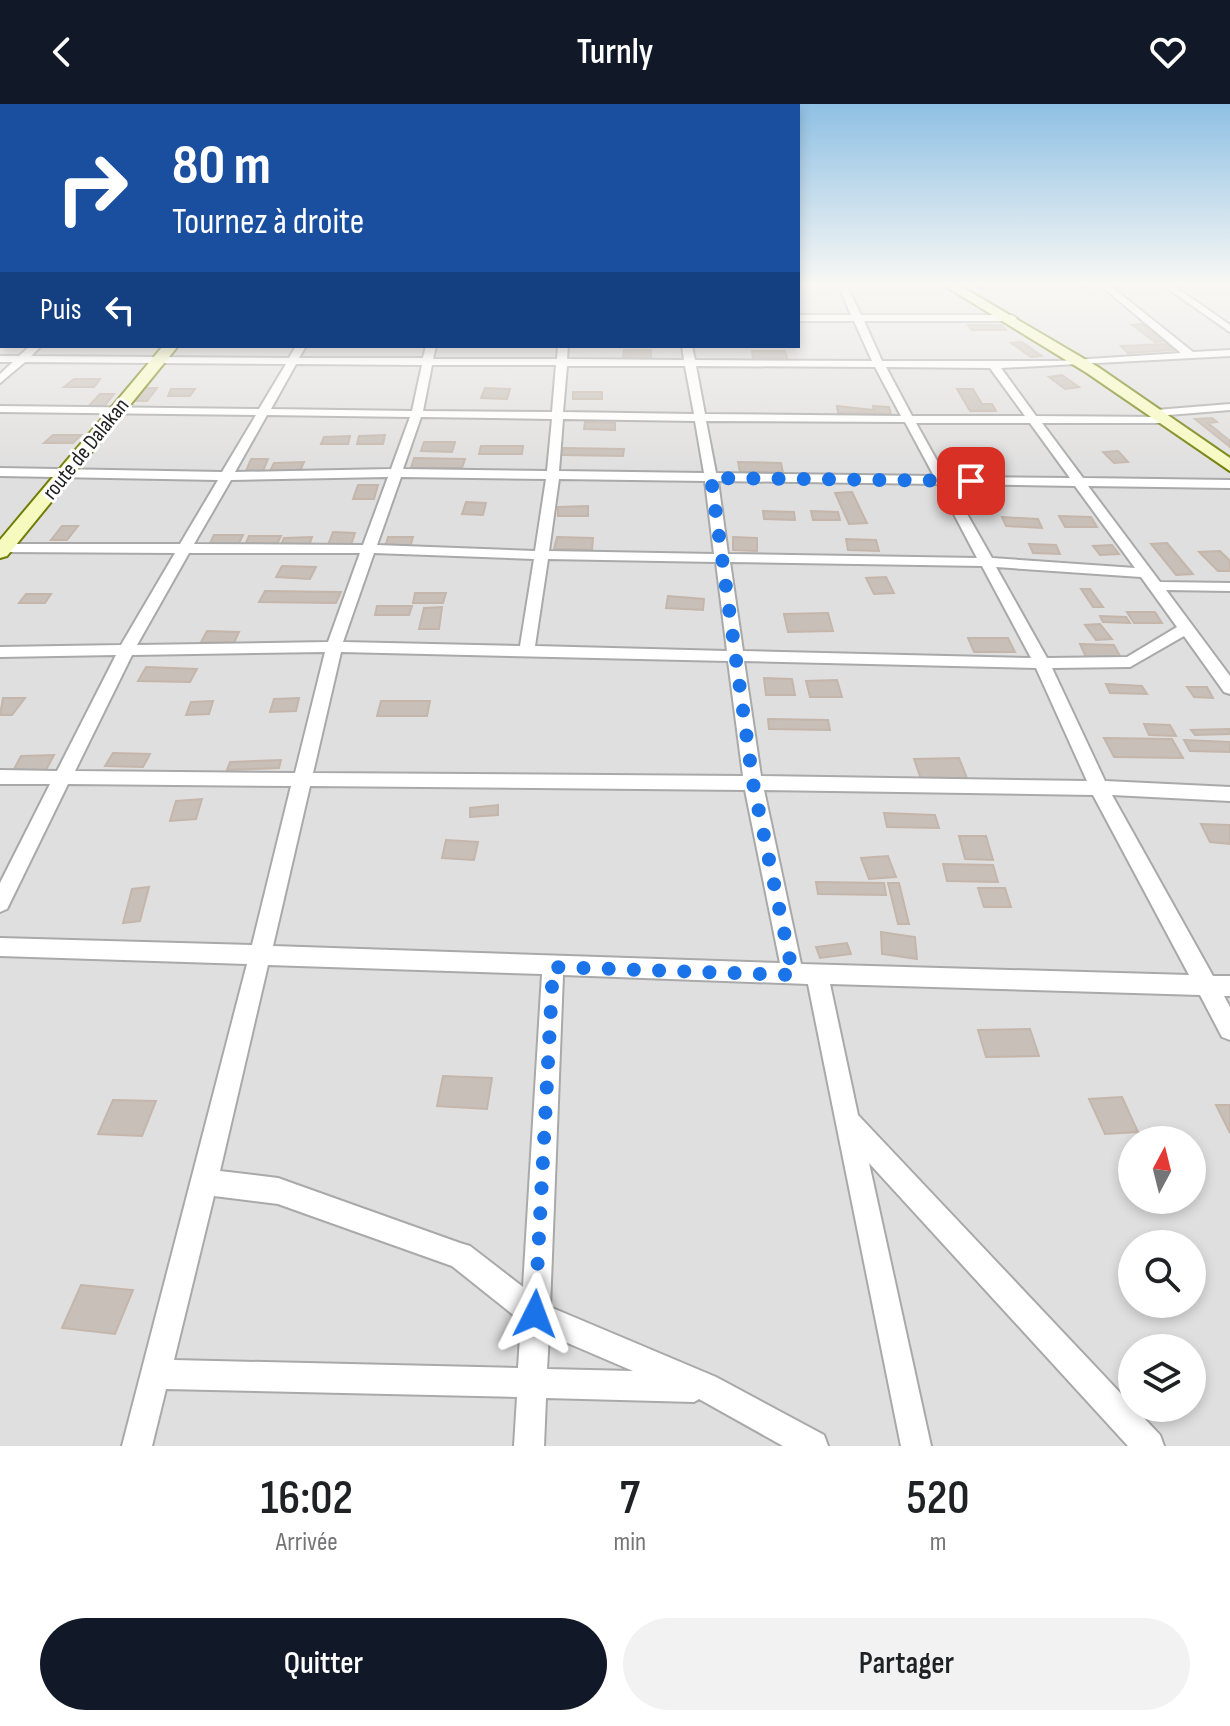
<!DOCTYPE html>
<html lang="fr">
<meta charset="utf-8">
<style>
:root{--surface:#fff;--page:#f2f2f2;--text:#202124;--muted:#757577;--accent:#111827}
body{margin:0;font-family:"Sofia Sans Condensed",sans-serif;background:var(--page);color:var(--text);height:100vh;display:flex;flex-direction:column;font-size:30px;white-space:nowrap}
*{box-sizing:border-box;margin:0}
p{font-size:26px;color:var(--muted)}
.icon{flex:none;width:44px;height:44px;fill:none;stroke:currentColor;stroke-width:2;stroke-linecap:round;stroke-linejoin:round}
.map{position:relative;height:1342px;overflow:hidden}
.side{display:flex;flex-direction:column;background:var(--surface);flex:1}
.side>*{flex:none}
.top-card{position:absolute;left:0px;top:0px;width:800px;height:244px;box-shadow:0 4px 12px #0003;background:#1a4fa0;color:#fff;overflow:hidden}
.needle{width:52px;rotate:7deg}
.controls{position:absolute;left:1118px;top:1022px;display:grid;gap:16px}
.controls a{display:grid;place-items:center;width:88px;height:88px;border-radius:50%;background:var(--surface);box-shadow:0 4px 12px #0003;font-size:40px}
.pin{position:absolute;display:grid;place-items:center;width:68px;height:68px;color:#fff;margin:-34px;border-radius:16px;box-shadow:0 4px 12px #0006}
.me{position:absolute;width:88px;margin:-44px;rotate:3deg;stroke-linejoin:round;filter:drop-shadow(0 0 6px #0008)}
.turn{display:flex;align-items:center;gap:28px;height:168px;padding:0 40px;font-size:36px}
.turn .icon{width:104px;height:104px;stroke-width:2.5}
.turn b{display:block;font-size:56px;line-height:68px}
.then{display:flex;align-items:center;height:76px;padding:0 40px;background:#0003;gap:16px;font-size:30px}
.eta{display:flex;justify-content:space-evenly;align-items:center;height:136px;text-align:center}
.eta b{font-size:48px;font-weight:600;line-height:56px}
.button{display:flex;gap:16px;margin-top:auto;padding:16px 40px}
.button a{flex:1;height:92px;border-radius:48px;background:var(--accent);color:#fff;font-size:32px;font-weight:600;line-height:92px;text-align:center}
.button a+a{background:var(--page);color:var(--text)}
header{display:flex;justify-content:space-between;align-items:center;height:104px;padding:0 40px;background:var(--accent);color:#fff;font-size:36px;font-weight:600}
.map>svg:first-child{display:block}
.residential{fill:#e0dfdf;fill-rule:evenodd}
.building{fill:#c7bfb8;stroke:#c4b6ab;stroke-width:2}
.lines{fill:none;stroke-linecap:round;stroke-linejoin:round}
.street-casing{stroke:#a9a9a9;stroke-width:4}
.secondary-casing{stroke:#707d05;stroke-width:4}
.street{fill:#fff;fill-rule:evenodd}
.secondary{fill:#f7fabf;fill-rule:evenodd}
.route{stroke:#1a73e8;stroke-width:14;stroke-dasharray:0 25.2}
.labels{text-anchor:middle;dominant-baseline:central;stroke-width:6;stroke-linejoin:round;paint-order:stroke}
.far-street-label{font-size:22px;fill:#222;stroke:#fff}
</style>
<header><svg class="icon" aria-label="back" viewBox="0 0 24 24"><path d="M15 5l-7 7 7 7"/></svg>Turnly<svg class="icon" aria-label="heart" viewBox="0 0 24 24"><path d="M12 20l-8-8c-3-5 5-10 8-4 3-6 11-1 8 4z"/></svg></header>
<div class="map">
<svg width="1230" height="1342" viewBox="0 0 1230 1342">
<rect width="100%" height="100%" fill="#f2efe9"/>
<path class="residential" d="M0 180 2 242H798V180H1230V1342H0ZM1132 1036H1192V1096H1132ZM1132 1140H1192V1200H1132ZM1132 1244H1192V1304H1132Z"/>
<path class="building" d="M1142 220 1165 237 1155 238 1132 221Z
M968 221H1002L1006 226H972Z
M1022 238 1042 252 1031 253 1011 239Z
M1166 240 1174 246 1128 249 1121 242Z
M624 246H651V255L623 254Z
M752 247H785L787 254H753Z
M1062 271 1079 283 1065 285 1049 273Z
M74 275H100L94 283H64Z
M144 284H157L147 297H134Z
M485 284 510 285 507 295 481 294Z
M171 285H195L190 292H168Z
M957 285H973L982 300H992L996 307H970Z
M573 288H602V295H573Z
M100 290H114L103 304H87Z
M837 302 874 306 873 302 889 303 891 310 838 309Z
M1212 314 1217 318 1208 319 1230 337V343L1195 315Z
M585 318 615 319V326L584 325Z
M53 331H81L73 339H44Z
M385 331 383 340H357L359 332Z
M350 332 348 340H321L324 333Z
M424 338H455L452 348 421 347Z
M481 342H523L522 350H479Z
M563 344 624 345 623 352 562 351Z
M1118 347 1128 358 1114 359 1103 348Z
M414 354 465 355 462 364H411Z
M251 355H268L263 367H246Z
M304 358 300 367H270L274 359Z
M738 358 781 359 783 369 740 368Z
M358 381H378L374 395H353Z
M852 388 867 419 849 420 835 389Z
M466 398 486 399 483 411 462 410Z
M588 402V412H558V403Z
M763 407 794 408 795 416 764 415Z
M811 407 838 408 840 416H813Z
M1059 412 1091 413 1097 423H1065Z
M1002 413 1038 415 1042 424 1006 422Z
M62 422H78L67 436H51Z
M333 428 355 429 351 441H328Z
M214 431H243L238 441H209Z
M249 432H281L277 440 245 441Z
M312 433 309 442 280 443 284 434Z
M388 433H413L410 443H385Z
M557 433 593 434 592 446 554 445Z
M733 433 757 434V447L733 446Z
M846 435 876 436 879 447 848 446Z
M1167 439 1193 470 1176 471 1151 440Z
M1029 440 1056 441 1060 450 1033 449Z
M1112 441 1119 450 1100 451 1093 442Z
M1220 447 1230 457V467H1218L1199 448Z
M282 462 316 463 310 475 276 473Z
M886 473 894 489 874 490 866 474Z
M1081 485H1090L1103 503H1093Z
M265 487 341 488 336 499 259 498Z
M415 489H446L443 499H413Z
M26 490H51L45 499H19Z
M668 492 704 495 703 506 666 504Z
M377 502H412L409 511H375Z
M442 503 439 525H419L424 504Z
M1127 508H1155L1162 519H1134Z
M828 509 833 527 788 528 784 510Z
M1100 512 1126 513 1130 519 1103 518Z
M1100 520 1112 535 1096 536 1085 521Z
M207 527 239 528 234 539 201 538Z
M968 534H1008L1015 548H974Z
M1080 540 1114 541 1121 554 1086 553Z
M146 563 197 565 190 578 138 577Z
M764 574 792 575 795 591H766Z
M837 576 842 593H810L806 577Z
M1106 580 1142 582 1147 590 1110 589Z
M1187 583H1207L1213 594 1194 593Z
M3 594H25L12 611H0Z
M299 594 296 607 270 608 274 595Z
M213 597 209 610 186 611 191 598Z
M381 597H430L427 612H377Z
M768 615 828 616 830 626 769 625Z
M1144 620 1170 621 1176 632 1149 631Z
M1230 625V630L1195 631 1191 626Z
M1104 634 1172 635 1183 654 1114 653Z
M1184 636 1230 638V648L1190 647Z
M113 649 150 650 143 663 105 662Z
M54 651 46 666 13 667 21 652Z
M959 654 967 674 921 675 914 655Z
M281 656 279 664 227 666 230 658Z
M202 695 196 715 170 717 176 697Z
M498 701V711L470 713V704Z
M884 709 935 711 939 724 887 723Z
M1201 720 1230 721V740L1210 738Z
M959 732H986L993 756 965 755Z
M446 736 478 738 474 756 442 754Z
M888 752 896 773 869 775 861 754Z
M943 760 993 761 998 778 947 777Z
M816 778 884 779 886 791 818 790Z
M888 779H899L909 820H898Z
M149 783 140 817 123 819 132 785Z
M978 784H1005L1011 803H984Z
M881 828 915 833 917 855 882 850Z
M847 839 851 850 820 854 816 843Z
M1030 925 1039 952 986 953 978 926Z
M443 972 492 974 487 1005 437 1002Z
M1122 993 1138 1028 1105 1030 1089 995Z
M113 996 156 997 142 1032 98 1030Z
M1216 1001H1230V1029Z
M81 1181 133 1186 115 1230 62 1224Z"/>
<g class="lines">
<defs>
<path id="street" d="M838 180H846L861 211H1012L1017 214 1012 217H864L882 257H1058L1181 249 1099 180H1108L1193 248 1230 246V252L1001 264 1036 312 1165 313 1171 316 1165 319H1042L1083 374 1230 376V384L1088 382 1160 478 1230 479V487L1166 486 1230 572V590L1224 588 1184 532 1130 563 1052 564 1105 677 1230 683V697L1112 691 1213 872H1230V892H1224L1230 903V936L1222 933 1200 891 830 880 858 1011 1160 1331 1164 1342H1128L869 1059 931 1342H901L808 880 563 871 550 1203 716 1273 824 1331 828 1342H783L699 1295 694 1298 546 1294 544 1342H514L517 1293 166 1285 152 1342H122L247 860 0 852V834L252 841 291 682 68 680 7 805 0 808V779L50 680H0V666L57 667 116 551 0 553V543L121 541 175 449 0 448V440H180L218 376 0 372V364L222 368 256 311 0 308V302L259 305 286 260 25 258 0 279V270L13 258H0V252H19L30 242H41L31 252 289 254 296 242H306L299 254H423L426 242H436L433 255H557L558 242H568L567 255 684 256 682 242H692L695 256 872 257 854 217H798V211H851ZM296 260 422 261 412 307 271 305ZM432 261H556L552 308 423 307ZM567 262H685L694 310 563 308ZM696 262 875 263 901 312 705 310ZM886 263 990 264 1025 312H912ZM267 311 410 313 391 365 235 368ZM421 313 552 315 547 367 403 365ZM563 315 695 317 704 369 559 367ZM706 317 905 318 934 372 716 369ZM916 319H1030L1070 374 946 373ZM388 373 363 441 194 440 231 376ZM401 373 546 375 535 447 377 441ZM559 375 705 377 714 450 549 447ZM718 377 938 380 977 454 728 450ZM950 380 1075 382 1135 464 992 454ZM189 449H360L328 538 137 541ZM374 449 534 455 520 542 343 538ZM548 455 716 458 727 547 535 542ZM730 458 982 462 1031 554 743 547ZM996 463 1141 473 1177 523 1127 553 1047 554ZM325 548 295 669 75 667 132 551ZM341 548 728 557 743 672 313 669ZM744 557 1036 564 1087 677 761 672ZM310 682 745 686 780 859 273 842ZM764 686 1093 691 1189 871 801 860ZM268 861 542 870 523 1183 470 1142 460 1139 278 1074 220 1067ZM214 1092 278 1100 452 1162 521 1217 518 1264 174 1256ZM549 1231 633 1267 547 1265Z
M974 180H1090L1086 183H978Z
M1161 180H1171L1230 221V228Z
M0 209H2V215H0Z
M1230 300V306L1156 312 1150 309 1156 306Z"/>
<path id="secondary" d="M942 180H957L1098 263 1230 354V367L1087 269Z
M163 242H178L7 452 0 454V436Z"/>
</defs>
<use href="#street" class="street-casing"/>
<use href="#secondary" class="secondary-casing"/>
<use href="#street" class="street"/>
<use href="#secondary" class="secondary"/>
</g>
<linearGradient id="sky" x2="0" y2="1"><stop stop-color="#8fc0e4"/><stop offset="0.49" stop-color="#f9f8f5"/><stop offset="1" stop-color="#f9f8f5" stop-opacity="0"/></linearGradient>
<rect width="1230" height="368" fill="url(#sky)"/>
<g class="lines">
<path class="route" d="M535 1210 553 863 793 871 753 679 711 374 971 377"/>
</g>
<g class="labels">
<g class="far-street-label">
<text transform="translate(86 345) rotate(-51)">route de Dalakan</text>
</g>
</g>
</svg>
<div class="controls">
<a><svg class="needle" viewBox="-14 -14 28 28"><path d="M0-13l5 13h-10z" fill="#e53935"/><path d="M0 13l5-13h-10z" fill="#757577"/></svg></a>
<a><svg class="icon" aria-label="search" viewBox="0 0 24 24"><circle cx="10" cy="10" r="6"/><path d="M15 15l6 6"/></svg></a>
<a><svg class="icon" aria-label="layers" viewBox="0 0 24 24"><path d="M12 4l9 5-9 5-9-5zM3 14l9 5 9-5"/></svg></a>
</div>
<div class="pin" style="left:971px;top:377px;background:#d93025"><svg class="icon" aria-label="arrive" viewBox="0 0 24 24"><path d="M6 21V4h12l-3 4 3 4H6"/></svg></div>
<svg class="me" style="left:535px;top:1210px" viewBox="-20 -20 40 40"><path d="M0-17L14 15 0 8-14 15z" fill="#1a73e8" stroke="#fff" stroke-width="4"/></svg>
<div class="top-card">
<div class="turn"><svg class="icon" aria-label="right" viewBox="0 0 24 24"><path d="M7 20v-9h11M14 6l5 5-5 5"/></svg><div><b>80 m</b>Tournez à droite</div></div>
<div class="then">Puis<svg class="icon" aria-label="left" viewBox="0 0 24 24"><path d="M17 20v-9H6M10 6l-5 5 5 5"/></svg></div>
</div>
</div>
<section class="side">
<div class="eta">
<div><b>16:02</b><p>Arrivée</p></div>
<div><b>7</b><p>min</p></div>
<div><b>520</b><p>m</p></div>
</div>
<div class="button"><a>Quitter</a><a>Partager</a></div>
</section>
